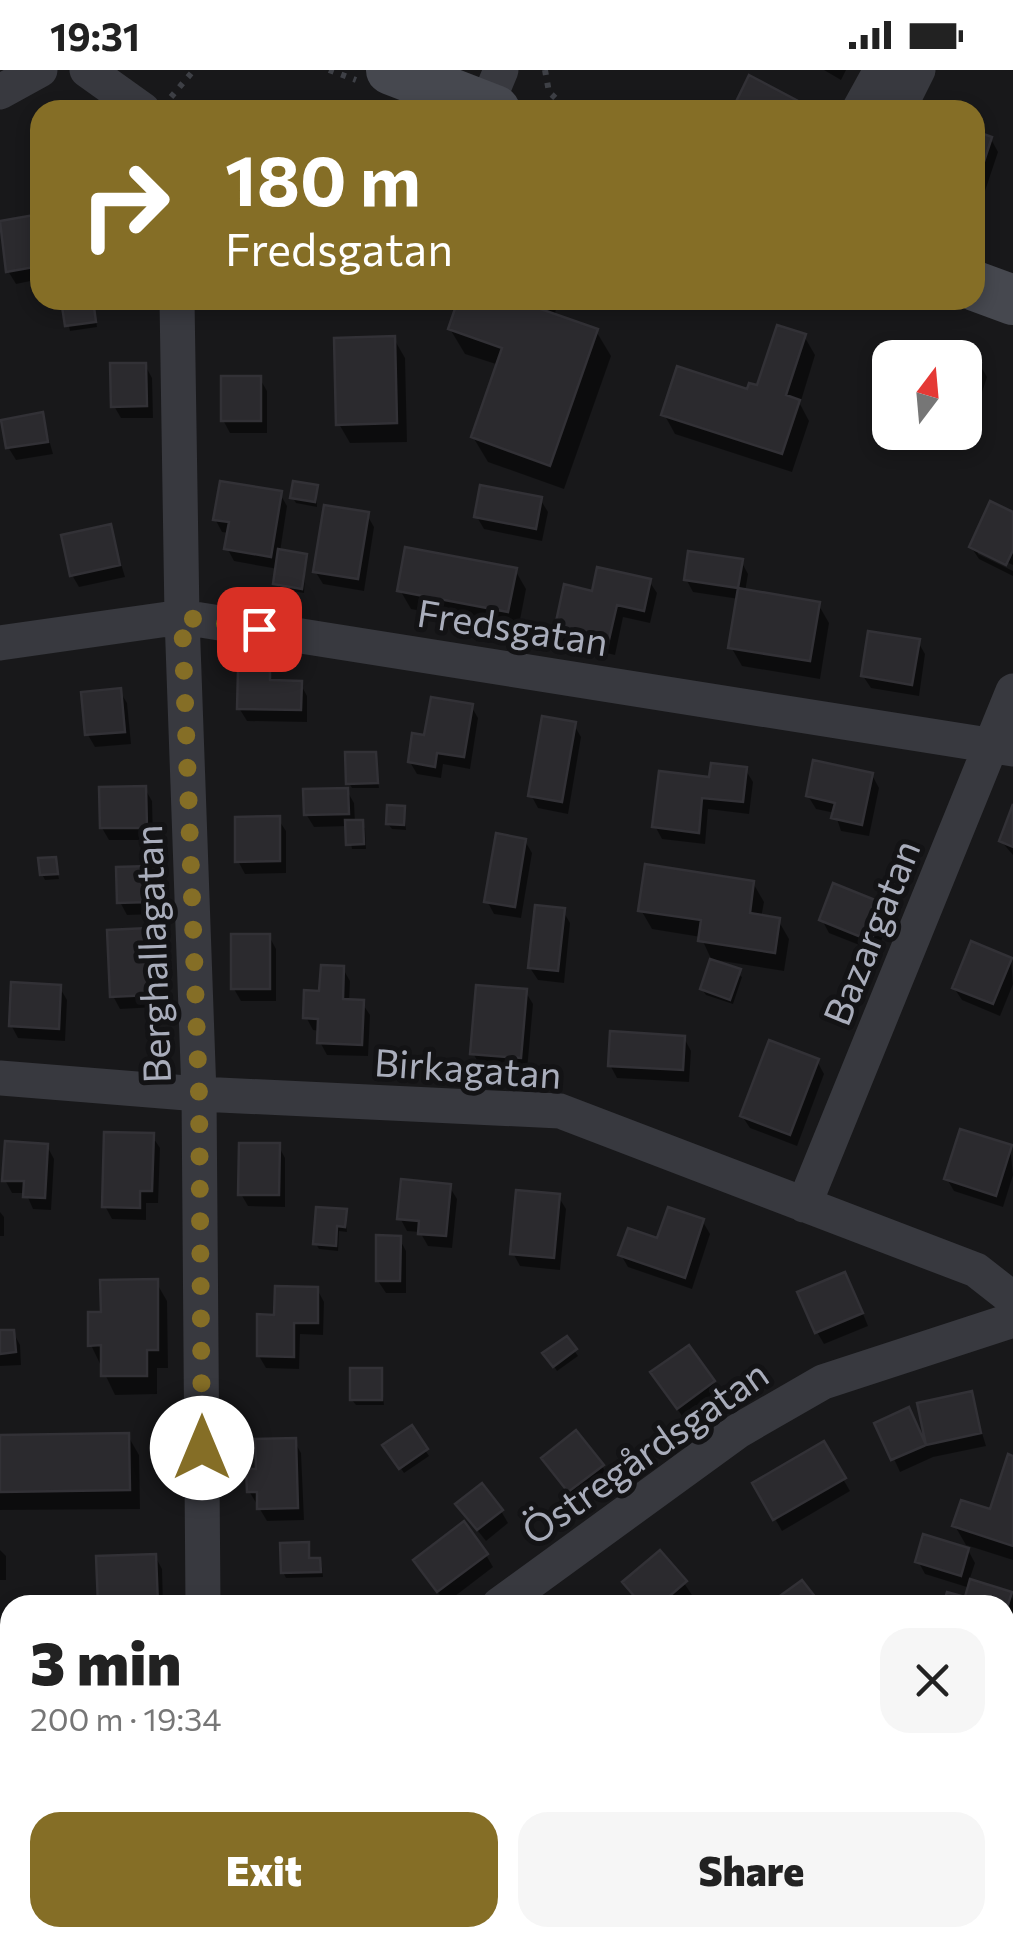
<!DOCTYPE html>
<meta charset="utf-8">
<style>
:root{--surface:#fff;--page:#f6f6f6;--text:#222;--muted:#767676;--accent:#856e26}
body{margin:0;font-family:Commissioner,sans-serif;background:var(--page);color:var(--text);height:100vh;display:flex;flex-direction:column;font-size:38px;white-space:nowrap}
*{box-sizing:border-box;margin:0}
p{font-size:32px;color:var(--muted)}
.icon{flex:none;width:55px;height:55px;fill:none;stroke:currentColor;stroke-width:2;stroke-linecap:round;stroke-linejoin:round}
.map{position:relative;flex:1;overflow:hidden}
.sheet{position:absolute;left:0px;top:1525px;width:1015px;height:352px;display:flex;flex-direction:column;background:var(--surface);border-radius:30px 30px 0 0;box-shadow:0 5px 15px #0003}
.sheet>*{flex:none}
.hud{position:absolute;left:30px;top:30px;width:955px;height:210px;border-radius:30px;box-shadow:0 5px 15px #0003;background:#856e26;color:#fff;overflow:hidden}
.needle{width:65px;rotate:16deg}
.tools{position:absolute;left:872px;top:270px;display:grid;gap:20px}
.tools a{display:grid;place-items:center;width:110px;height:110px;border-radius:20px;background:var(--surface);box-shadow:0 5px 15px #0003;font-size:50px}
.pin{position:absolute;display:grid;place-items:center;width:85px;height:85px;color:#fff;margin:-42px;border-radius:20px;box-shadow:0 5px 15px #0006}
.me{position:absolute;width:110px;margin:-55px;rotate:0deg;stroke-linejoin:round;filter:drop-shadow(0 0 8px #0008)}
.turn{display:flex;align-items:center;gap:35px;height:210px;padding:0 30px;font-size:45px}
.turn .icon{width:130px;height:130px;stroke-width:2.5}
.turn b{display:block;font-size:70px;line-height:85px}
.round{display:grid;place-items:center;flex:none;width:105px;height:105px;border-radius:30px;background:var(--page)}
.headline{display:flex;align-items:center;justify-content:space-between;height:170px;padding:0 30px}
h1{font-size:60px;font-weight:800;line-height:75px}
.cta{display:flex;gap:20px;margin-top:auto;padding:20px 30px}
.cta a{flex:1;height:115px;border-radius:30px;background:var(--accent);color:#fff;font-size:40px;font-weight:800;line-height:115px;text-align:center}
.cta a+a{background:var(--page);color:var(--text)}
.status{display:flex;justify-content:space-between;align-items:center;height:70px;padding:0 50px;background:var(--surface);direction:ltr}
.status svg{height:28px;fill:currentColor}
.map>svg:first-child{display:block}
.shadow{fill:#0007}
.building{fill:#2b2a2e;stroke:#323136;stroke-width:2.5}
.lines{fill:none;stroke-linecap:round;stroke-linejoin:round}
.path{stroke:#3e4046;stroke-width:6;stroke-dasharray:5 8;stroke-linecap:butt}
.street{stroke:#38393f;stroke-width:35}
.secondary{stroke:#46484f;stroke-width:50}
.route{stroke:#856e26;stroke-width:18;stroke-dasharray:0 32.4}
.labels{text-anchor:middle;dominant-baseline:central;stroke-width:10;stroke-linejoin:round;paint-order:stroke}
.street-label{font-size:38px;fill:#a9adbb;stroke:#131315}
</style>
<div class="status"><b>19:31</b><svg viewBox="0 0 49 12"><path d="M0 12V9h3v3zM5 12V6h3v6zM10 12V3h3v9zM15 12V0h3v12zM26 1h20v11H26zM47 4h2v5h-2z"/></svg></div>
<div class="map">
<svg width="1013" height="1876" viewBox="0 0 1013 1876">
<rect width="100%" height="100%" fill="#18181a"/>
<path class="shadow" d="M824 0H846L841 10Z
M975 64 991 69 998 82 984 124 975 122Z
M40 146V209L16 214 8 201 0 154Z
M63 230H93L97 257 70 261Z
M233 230H324L235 233Z
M460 230H559L554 246 596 261 611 286 564 419 488 392 473 367 499 295 465 284 450 259Z
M804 266 815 285 800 334 809 351 792 402 675 364 664 344 759 318Z
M394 269 405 288 407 372 350 373 339 354Z
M965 290 980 295 987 307 974 347 965 344Z
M145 295 152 308 153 348H121L114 336Z
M260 309 267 321V363H230L223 350Z
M42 345 53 384 16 390 8 377Z
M316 417 317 437 296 433 293 428Z
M280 424 287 436 280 482 306 486 304 523 279 519 278 499 234 491 227 478 229 463 222 462 215 449Z
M540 429 548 442 542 471 484 459 477 447Z
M367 445 374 457 364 521 323 514 315 501Z
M1013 445V495L978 479V484L1013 501V506L979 489 971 477Z
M110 457 125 507 79 517 72 505Z
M741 491 748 504 745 522 818 534 829 553 820 609 742 596 731 577 739 529 693 522 686 509Z
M515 500 526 519 518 560 411 539 400 520Z
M649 511 657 523 650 553 623 547 615 585 564 573 556 561 594 524Z
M918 572 925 584 919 626 871 618 863 606Z
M268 603 274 613H300L307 626V652L247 651 239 638Z
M119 620 127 633 131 674 95 677 88 665Z
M471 636 478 648 470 699 443 694 441 708 417 704 410 692 426 668Z
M574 655 581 667 568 744 538 738 531 725Z
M375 684 379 718H352L349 713Z
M745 699 753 712 749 744 708 739 705 774 662 769 655 756 712 710Z
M872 705 879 718 869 766 841 761 835 743 816 739 808 726Z
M145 719 152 731 153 770H109L102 758Z
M347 721 354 733 355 753 365 758 366 779H352L348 756 314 757 306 744Z
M404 738 406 760 392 759 388 754Z
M1013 741V785L1001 771Z
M278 749 286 761V803L245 804 238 791Z
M525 771 532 783 521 848 494 844 487 831Z
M55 790 59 809 45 810 42 804Z
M148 798 155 811 156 844 127 845 120 832Z
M753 813 764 832 761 848 778 850 789 869 784 901 716 890 742 907 733 934 706 925 702 919 712 891 701 867 652 859 641 840Z
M883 836 890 848 877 882 829 863 822 850Z
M563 841 570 853 564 913 538 910 530 898Z
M146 861 154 873 156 937 120 939 113 926Z
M269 866 276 879V931H241L234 919Z
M1011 890 1013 914 1000 946 962 930 954 918Z
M343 899 350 911 349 932 362 933 370 945 368 986 327 985 320 972V961L313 960 306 947Z
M60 918 67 930 65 971 18 968 11 955Z
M525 921 533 934 527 1000 480 996 473 983Z
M684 968 691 981 689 1012 617 1008 610 995Z
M817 991 824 1004 797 1076 750 1058 742 1046Z
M152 1066 160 1078 158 1133H146V1150L112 1149 105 1136Z
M278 1075 285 1088V1137L248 1136 241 1124Z
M47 1076 54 1089 51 1140 33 1139 26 1123H12L5 1110Z
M1010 1077 1013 1105 1003 1137 954 1121 947 1109Z
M449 1116 457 1129 452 1178 428 1176 420 1162 407 1161 400 1148Z
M558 1126 566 1139 560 1200 520 1196 513 1183Z
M0 1142 4 1147V1166H0Z
M345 1142 347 1162 339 1161 338 1181 319 1179 316 1174Z
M703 1152 710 1164 692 1219 628 1197 621 1185Z
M399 1168 406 1181V1223H386L378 1211Z
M156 1212 167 1231 168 1298H157V1324L115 1325 91 1275 103 1244Z
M852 1217 868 1256 824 1274 817 1262Z
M317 1219 324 1232 323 1265 300 1264 299 1299 266 1298 259 1286 277 1247Z
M13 1262 20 1275 21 1295 0 1296V1263Z
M566 1269 578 1286 557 1301 546 1284Z
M689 1278 720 1325 685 1350 661 1316Z
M380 1301 384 1335H356L352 1330Z
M970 1324 986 1376 933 1387 900 1402 878 1354 927 1374Z
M411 1359 429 1386 404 1403 386 1376Z
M128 1366 139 1385 140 1439 0 1440V1367Z
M294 1371 301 1383 304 1450 267 1451 249 1421 259 1402Z
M823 1375 850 1421 782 1461 755 1414Z
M1013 1388V1490L966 1475 955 1456 991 1443Z
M602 1396 609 1408 577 1433 551 1401Z
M501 1441 508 1453 486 1471 466 1446Z
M307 1474 310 1491 319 1490 322 1496 323 1507 286 1508 283 1502Z
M0 1480 6 1486V1510H0Z
M968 1480 975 1493 969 1511 1010 1524 1013 1529V1551L1005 1577V1535H946L967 1531 970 1518 925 1504 918 1491Z
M486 1485 493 1497 446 1533 423 1503Z
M155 1486 162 1499 163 1535H100Z
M625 1513H684L692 1525 680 1535H641Z
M0 1717 10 1724V1790L0 1783Z
M1013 1777V1821L1005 1807Z
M457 1868H537L539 1870 535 1876H462Z
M582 1868H626L621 1876H592Z"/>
<path class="building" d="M749 5 798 31 792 40H732Z
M975 61 992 67 977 113H975Z
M40 144V196L6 202 0 151Z
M61 230H93L96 252 65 256Z
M458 230H515L598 259 550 396 471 367 502 278 448 259Z
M777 255 806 264 786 325 800 330 782 384 661 345 677 296 747 319 749 313 757 315Z
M395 266 397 353 336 355 334 268Z
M931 277 981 293 967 335 965 288H928Z
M110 293H146L147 336 111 337Z
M221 306H261V351H221Z
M43 342 48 372 6 378 1 350Z
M220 411 282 421 271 487 224 479 229 452 213 450Z
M293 411 318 415 315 432 290 428Z
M480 415 542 427 536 459 474 447Z
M990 431 1013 442V480L1006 495 969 477Z
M324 435 369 442 358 509 313 502Z
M111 454 120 495 70 506 61 465Z
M405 477 517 498 508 542 397 521Z
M278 479 307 484 302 519 273 514Z
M688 481 743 489 738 518 684 510Z
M597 497 651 509 644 541 617 535 608 574 554 561 564 514 592 521Z
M738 518 820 532 810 591 728 578Z
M868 561 920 569 912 615 861 606Z
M238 600 270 601V610L302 611 301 640 237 639Z
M121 618 125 662 85 665 81 622Z
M431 627 473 634 464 687 437 683 435 697 408 692 412 663 424 665Z
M542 646 576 652 562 732 528 726Z
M345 682H376L378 713 346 714Z
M813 690 873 703 862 755 831 748 835 733 806 726Z
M711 693 747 697 743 732 702 728 699 763 652 757 659 701 709 707Z
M146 716 147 758H100L99 717Z
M348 718 349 744 304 745 303 719Z
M1013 734V777L999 771Z
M387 735 405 736 404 755 386 754Z
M280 746V791L235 792V747Z
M345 750H363L364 774 346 775Z
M496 763 526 769 515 837 484 832Z
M56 787 58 804 40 805 38 788Z
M645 794 754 811 750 843 780 848 775 883 698 871 701 850 638 841Z
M149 796 150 832 117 833 116 797Z
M833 813 885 834 871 871 819 850Z
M535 835 565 838 558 901 528 898Z
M148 858 151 925 110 927 107 860Z
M231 864H270V919H231Z
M971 871 1012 888 993 934 952 918Z
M710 889 741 899 730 930 700 919Z
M321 895 344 896 343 929 364 930 362 975 317 973 318 949 303 948 304 920 319 921Z
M11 912 61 915 59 959 9 956Z
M476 915 527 919 521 988 470 984Z
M610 961 685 966 683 1000 608 996Z
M769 970 819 989 790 1065 740 1046Z
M960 1059 1012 1075 996 1126 944 1109Z
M104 1062 154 1063 152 1121H140V1138L102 1137Z
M5 1071 48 1074 45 1128 23 1127 24 1111H2Z
M239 1073H280L279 1125H238Z
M401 1109 451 1114 446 1166 418 1164 419 1151 397 1149Z
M516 1120 560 1124 554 1188 510 1184Z
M316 1137 347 1139 345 1157 337 1156 336 1176 313 1174Z
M668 1137 704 1149 685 1208 618 1185 628 1158 657 1168Z
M376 1165 401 1166 400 1211H376Z
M845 1202 863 1243 815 1263 797 1222Z
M158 1209V1280H147V1306H101V1275L88 1276V1242H101L100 1210Z
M275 1216 318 1217V1253H294V1287L257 1286V1244L274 1245Z
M0 1260H14L16 1282 0 1284Z
M567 1266 577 1279 553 1297 542 1283Z
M689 1275 715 1311 677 1339 650 1302Z
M350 1298H382V1330H350Z
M972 1321 981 1363 926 1375 917 1333Z
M909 1337 926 1375 891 1390 874 1353Z
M412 1355 428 1379 399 1399 382 1375Z
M576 1360 604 1395 568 1422 541 1388Z
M129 1363 130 1420 0 1422V1365Z
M296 1368 298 1438 257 1439V1422H247L246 1399H256L255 1369Z
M824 1371 846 1408 773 1450 752 1413Z
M1008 1384 1013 1386V1476L952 1456 961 1430 990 1439Z
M482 1413 503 1440 477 1460 455 1434Z
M464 1451 488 1484 437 1522 413 1490Z
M923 1464 969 1478 961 1506 915 1492Z
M309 1472V1488H320L321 1502 281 1503 280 1473Z
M660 1480 687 1511 659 1535H642L622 1512Z
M156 1484 158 1535H98L96 1486Z
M970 1509 1012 1522 1005 1544V1535H943L947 1522 965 1527Z
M802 1510 820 1533 777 1535 773 1531Z
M0 1714 10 1721V1772L5 1780 0 1777Z
M1013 1770V1809L1005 1806Z
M454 1868H527L523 1876H470Z"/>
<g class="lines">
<path class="path" d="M329 0 356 10
M545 0 549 22 568 40
M171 27 194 0"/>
<path class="street" d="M87 0 143 40
M0 22 40 0
M486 36 501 0
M859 40 881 0
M898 40 918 0
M177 230 182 547 199 1024 203 1535
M0 573 182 547 1013 679
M0 1008 199 1024 560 1041 976 1200 1013 1229
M804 1135 1013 621
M499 1535 738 1361 823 1312 1013 1250
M1005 1695 1013 1672
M370 1868 387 1876
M106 1876 113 1868
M943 1876 946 1868"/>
<path class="secondary" d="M391 0 495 40
M975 216 1013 230"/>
</g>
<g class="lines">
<path class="route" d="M202 1378 199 1024 182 547 259 559"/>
</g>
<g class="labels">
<g class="street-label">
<text transform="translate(513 556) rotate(9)">Fredsgatan</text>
<text transform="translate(870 862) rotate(-68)">Bazargatan</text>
<text transform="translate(151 884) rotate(-92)">Berghallagatan</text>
<text transform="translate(468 997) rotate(4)">Birkagatan</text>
<text transform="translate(644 1381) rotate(-35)">Östregårdsgatan</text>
</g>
</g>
</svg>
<div class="tools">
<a><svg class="needle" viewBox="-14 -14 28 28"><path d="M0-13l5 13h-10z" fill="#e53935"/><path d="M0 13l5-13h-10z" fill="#767676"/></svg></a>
</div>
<div class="pin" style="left:259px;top:559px;background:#d93025"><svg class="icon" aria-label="arrive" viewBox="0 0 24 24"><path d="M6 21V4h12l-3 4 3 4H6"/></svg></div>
<svg class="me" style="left:202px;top:1378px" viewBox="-20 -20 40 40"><circle r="19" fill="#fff"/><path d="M0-13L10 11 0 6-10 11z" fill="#856e26"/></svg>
<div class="hud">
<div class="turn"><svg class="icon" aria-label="right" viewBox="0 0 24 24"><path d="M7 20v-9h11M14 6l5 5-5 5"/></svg><div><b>180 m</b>Fredsgatan</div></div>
</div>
<section class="sheet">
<div class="headline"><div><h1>3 min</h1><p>200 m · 19:34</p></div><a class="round"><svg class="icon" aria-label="close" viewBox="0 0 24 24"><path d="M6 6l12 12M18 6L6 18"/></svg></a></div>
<div class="cta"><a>Exit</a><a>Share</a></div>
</section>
</div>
